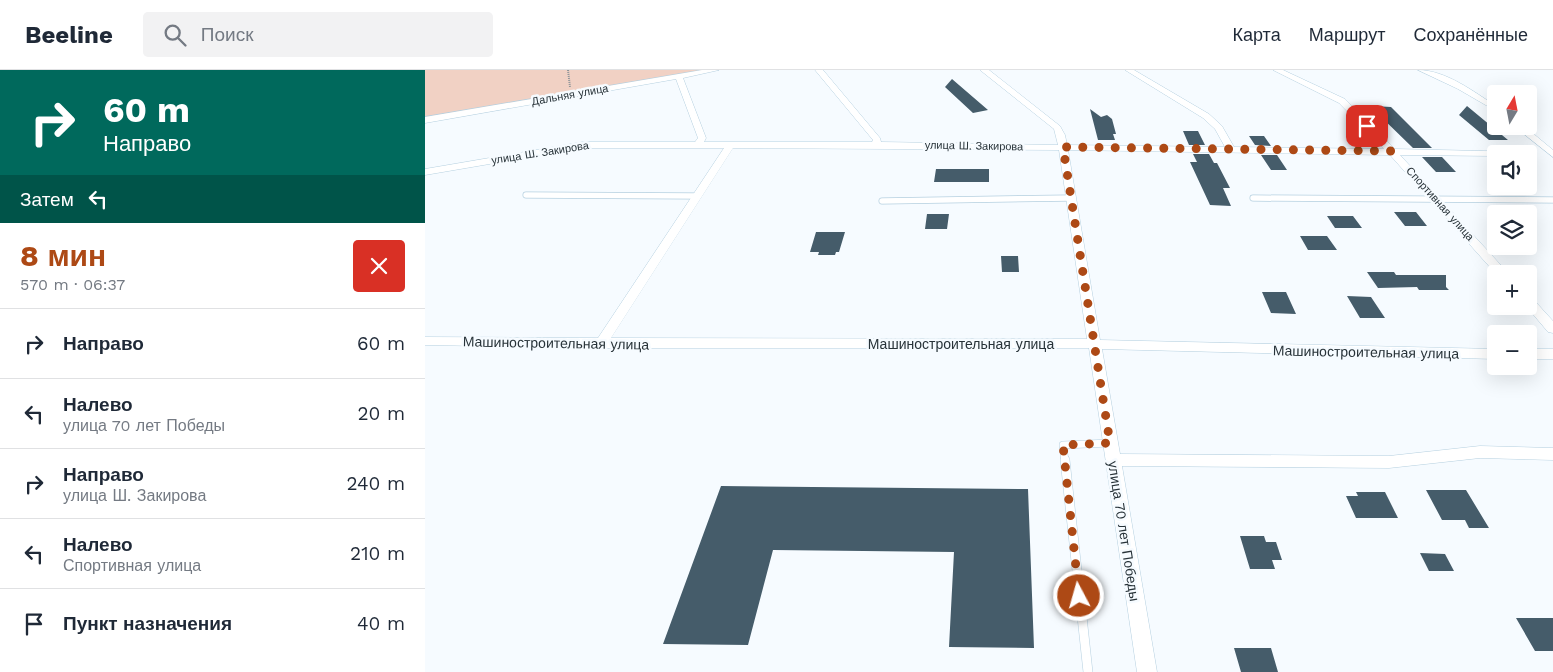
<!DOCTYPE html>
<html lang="ru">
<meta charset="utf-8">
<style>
:root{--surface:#fff;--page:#f2f2f3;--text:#1f2937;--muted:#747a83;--line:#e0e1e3;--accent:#ad4915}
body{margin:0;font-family:"Work Sans",sans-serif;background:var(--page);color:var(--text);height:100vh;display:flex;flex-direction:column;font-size:19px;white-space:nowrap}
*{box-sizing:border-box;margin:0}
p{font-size:16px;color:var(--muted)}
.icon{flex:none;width:28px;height:28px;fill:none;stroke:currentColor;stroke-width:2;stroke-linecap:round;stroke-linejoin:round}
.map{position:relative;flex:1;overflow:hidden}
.details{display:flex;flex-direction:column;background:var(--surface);width:425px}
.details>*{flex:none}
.hud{background:#00695c;color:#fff;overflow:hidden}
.needle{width:32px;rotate:10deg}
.tools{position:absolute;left:1062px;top:15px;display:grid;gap:10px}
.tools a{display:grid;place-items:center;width:50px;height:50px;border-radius:5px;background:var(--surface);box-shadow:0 5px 20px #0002;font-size:25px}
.pin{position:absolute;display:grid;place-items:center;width:42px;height:42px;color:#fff;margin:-21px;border-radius:10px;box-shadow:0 2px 8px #0006}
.me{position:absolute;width:55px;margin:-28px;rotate:354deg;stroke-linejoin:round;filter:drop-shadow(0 0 4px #0008)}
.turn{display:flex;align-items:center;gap:18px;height:105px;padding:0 20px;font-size:22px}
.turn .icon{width:65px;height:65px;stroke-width:2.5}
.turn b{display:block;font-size:35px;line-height:42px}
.then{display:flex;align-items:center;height:48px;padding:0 20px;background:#0003;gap:10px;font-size:19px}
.round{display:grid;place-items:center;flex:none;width:52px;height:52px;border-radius:5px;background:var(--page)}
.overview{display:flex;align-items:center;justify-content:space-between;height:85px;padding:0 20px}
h1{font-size:30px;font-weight:700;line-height:38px;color:var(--accent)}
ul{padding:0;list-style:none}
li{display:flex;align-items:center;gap:15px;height:70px;padding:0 20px;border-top:1px solid var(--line)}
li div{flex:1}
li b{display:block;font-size:19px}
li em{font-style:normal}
header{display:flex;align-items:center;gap:30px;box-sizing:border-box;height:70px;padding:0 25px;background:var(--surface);border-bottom:1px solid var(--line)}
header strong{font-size:24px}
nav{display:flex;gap:28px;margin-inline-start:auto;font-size:18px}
.search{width:350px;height:45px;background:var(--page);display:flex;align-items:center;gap:12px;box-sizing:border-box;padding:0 18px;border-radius:5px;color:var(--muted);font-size:19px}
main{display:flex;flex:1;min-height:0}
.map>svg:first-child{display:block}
.green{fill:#f1d1c4}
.building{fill:#455c6a}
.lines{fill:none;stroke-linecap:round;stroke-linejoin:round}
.service-far2-casing{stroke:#b5d0e0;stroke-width:7}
.service-far1-casing{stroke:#b5d0e0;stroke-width:8}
.service-casing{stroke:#b5d0e0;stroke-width:10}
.minor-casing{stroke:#b5d0e0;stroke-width:1}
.path{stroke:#8a9297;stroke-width:2;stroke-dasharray:1 1;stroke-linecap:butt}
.service-far2{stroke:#fff;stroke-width:5.5}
.service-far1{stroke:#fff;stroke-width:7}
.service{stroke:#fff;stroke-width:9}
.minor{fill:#fff;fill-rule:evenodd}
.route{stroke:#ad4915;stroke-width:9;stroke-dasharray:0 16.2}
.labels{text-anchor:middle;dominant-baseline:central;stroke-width:5;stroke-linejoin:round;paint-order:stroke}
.far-street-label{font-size:11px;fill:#283339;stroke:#f6fbff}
.street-label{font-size:14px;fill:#283339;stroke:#f6fbff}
</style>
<header>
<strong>Beeline</strong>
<div class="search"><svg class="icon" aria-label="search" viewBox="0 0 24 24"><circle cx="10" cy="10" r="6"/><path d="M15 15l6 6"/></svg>Поиск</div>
<nav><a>Карта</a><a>Маршрут</a><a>Сохранённые</a></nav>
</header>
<main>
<section class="details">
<div class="hud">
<div class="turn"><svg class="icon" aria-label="right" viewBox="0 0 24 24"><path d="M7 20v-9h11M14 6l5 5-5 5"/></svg><div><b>60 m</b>Направо</div></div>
<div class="then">Затем<svg class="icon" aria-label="left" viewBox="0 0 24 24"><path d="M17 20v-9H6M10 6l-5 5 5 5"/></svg></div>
</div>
<div class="overview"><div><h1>8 мин</h1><p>570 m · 06:37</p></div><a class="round" style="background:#d93025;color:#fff"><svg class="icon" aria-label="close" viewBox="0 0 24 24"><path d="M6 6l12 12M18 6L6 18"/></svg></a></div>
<ul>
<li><svg class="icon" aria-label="right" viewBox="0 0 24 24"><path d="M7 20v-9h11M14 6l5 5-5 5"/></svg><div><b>Направо</b></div><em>60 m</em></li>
<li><svg class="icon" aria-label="left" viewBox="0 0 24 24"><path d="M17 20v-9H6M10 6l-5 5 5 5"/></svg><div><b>Налево</b><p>улица 70 лет Победы</p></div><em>20 m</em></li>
<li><svg class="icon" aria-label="right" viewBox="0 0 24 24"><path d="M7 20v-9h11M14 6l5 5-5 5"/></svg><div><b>Направо</b><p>улица Ш. Закирова</p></div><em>240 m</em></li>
<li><svg class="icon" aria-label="left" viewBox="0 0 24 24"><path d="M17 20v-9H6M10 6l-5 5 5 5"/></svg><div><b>Налево</b><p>Спортивная улица</p></div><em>210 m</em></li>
<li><svg class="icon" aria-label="arrive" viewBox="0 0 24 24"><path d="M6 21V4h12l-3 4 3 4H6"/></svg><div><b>Пункт назначения</b></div><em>40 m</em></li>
</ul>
</section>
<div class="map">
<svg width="1128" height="602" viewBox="0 0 1128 602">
<rect width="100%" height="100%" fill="#f6fbff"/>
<path class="green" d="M0 0H290L0 48Z"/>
<path class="building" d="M527 9 563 40 548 43 520 17Z
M948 36 966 37 1007 78H988L949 40H952Z
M1042 36 1083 70H1064L1034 45Z
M665 39 676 47 682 45 687 49 691 64H688L690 70H673Z
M758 61H773L780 75H764Z
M824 66H839L846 76 830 75Z
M768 84H784L789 93H792L805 118H798L806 136 785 135 765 92H772Z
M836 85H852L862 100H846Z
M997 87H1017L1031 102H1011Z
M511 99H564V112H509Z
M969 142H991L1002 156H980Z
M502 144H524L522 159H500Z
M902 146H928L937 158H910Z
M391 162H420L414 182H411L410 185H393L394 182H385Z
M875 166H902L912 180H883Z
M576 186H593L594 202H577Z
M942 202H969L971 205H1021V217L1024 220H994L992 217 953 218Z
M837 222H861L871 244 846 243Z
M922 226 946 227 960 248H935Z
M296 416 603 419 609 578 524 577 529 482 348 480 323 575 238 574Z
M1001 420H1041L1064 458H1044L1040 450H1017Z
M931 422H960L973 448H931L921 426H933Z
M815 466H839L841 472H851L857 490H847L850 499H825Z
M995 483 1020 484 1029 501H1004Z
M1091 548H1128V581H1110Z
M809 578H846L853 602H816Z"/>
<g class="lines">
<defs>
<path id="service-far2" d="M101 125 272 126
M828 128 1128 130
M457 131 646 128"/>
<path id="service-far1" d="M640 392 638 375 685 373"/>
<path id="service" d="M640 390 663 602"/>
<path id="minor" d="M277 0H294L258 8 281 68 279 72H447L448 70 390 0H398L455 68 456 72 633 75 629 59 555 0H564L635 56 640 65 642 75 800 77 790 59 778 48 700 0H709L784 44 797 56 809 77 959 79 914 33 848 0H858L920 29 970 79 1103 82 1105 84 1104 85 1071 84V86L975 85 1084 204H1071L965 85 643 80 675 270 1071 279V289L677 279 695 384 964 386 1055 376 1128 378V390L1055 388 964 398 697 396 732 602H712L664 278H176L0 275V267L173 268 299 78H158L0 105V99L158 72H270L273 68 251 9 0 53V47ZM308 78 634 80 662 269 186 268Z
M993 0C1021 0 1049 22 1071 36V41L1033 19Z
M1089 56H1099L1128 80V87Z
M1104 228 1108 229 1128 251V263L1123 262 1101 236H1104Z
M1104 279H1128V289H1104Z"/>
</defs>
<use href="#service-far2" class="service-far2-casing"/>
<use href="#service-far1" class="service-far1-casing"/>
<use href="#service" class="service-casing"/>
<use href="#minor" class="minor-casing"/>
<path class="path" d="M143 0 145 17"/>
<use href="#service-far2" class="service-far2"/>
<use href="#service-far1" class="service-far1"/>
<use href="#service" class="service"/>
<use href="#minor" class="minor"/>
</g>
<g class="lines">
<path class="route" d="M654 526 638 375 685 373 638 77 966 81 942 56"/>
</g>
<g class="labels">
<g class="far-street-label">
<text transform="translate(145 25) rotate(-10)">Дальняя улица</text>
<text transform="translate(549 76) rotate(1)">улица Ш. Закирова</text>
<text transform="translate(115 83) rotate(-9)">улица Ш. Закирова</text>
<text transform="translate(1015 134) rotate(48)">Спортивная улица</text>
</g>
<g class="street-label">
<text transform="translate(131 273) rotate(1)">Машиностроительная улица</text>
<text x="536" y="274">Машиностроительная улица</text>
<text transform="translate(941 282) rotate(1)">Машиностроительная улица</text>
<text transform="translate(699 461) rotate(81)">улица 70 лет Победы</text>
</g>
</g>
</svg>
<div class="tools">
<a><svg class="needle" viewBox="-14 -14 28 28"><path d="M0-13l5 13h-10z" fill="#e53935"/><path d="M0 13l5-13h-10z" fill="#747a83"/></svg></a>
<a><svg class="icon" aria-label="sound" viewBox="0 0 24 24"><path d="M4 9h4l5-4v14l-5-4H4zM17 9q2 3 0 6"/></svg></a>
<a><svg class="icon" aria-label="layers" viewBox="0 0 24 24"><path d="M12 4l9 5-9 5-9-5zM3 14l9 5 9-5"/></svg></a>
<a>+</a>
<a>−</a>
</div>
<div class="pin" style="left:942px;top:56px;background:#d93025"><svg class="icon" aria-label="arrive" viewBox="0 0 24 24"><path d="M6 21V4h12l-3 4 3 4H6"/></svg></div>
<svg class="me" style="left:654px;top:526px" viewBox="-20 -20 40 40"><circle r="17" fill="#ad4915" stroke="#fff" stroke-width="3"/><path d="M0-11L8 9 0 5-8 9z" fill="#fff"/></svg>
</div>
</main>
